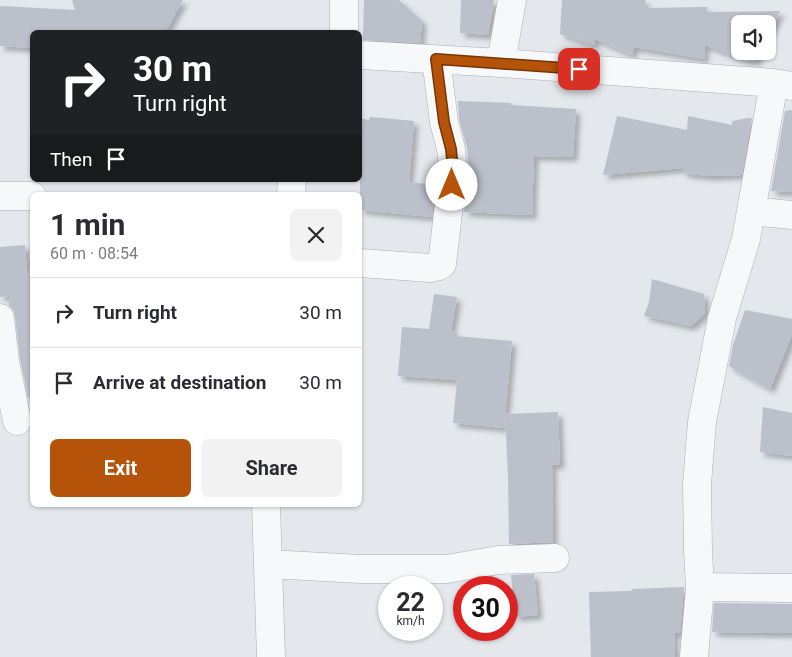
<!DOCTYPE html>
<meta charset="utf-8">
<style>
:root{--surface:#fff;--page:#f2f2f3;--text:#2b2b33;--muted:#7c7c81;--line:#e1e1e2;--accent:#b45309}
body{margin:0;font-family:Roboto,sans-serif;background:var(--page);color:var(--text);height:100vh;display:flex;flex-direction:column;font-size:19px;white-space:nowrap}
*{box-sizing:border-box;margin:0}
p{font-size:16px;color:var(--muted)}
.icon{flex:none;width:28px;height:28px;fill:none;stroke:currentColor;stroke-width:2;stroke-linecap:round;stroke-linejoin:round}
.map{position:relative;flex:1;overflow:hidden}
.panel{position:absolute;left:30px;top:192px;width:332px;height:315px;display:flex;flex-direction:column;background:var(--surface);border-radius:8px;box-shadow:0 1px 4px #0004}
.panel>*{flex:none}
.guide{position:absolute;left:30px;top:30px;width:332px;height:152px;border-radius:8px;box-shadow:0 1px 4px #0004;background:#202124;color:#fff;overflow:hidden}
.buttons{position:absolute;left:731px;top:15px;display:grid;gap:10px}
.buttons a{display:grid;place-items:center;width:45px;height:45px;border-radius:8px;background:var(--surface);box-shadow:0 1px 4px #0004;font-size:25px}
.speed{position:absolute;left:378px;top:576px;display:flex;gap:10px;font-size:25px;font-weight:700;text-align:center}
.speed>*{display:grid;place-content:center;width:65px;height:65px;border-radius:50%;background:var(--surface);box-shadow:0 1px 4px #0004;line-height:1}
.speed small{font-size:12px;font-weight:400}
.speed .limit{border:8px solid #d22;background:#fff;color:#111}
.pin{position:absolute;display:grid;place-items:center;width:42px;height:42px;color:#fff;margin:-21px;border-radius:10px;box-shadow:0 2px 8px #0006}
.me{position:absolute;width:55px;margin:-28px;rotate:0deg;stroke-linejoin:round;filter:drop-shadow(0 0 4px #0008)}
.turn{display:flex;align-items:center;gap:18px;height:105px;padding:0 20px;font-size:22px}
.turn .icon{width:65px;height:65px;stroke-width:2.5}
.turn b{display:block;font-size:35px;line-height:42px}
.then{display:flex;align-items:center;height:48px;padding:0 20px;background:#0003;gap:10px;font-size:19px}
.round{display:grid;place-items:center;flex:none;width:52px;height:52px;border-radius:8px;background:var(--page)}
.head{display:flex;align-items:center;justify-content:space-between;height:85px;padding:0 20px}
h1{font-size:30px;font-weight:700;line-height:38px}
.primary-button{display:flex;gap:10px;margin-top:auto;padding:10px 20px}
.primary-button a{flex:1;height:58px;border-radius:8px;background:var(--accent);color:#fff;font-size:20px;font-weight:700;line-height:58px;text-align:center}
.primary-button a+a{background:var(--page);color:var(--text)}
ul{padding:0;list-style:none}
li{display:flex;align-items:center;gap:15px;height:70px;padding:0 20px;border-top:1px solid var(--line)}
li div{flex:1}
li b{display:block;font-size:19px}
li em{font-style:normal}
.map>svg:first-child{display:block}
.building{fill:#bbc0ca;filter:url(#shadow)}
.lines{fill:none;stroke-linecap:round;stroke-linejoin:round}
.minor-casing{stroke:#a9aeb7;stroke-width:29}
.minor{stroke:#f7f8fa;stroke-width:28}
.route-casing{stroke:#753606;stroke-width:12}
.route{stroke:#b45309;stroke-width:9}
</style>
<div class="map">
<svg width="792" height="657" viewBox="0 0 792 657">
<defs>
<filter id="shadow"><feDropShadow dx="4.5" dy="4.5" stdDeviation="2.5" flood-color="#0004"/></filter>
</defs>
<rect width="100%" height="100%" fill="#e4e7ec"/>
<path class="building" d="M72 0H183L167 29 118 32H32V48L0 46V6L75 10Z
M364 0H399L422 21 420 43 363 40Z
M461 0H494L488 35 460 33Z
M562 0H646L644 8 707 7V12L780 11 768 37V24H740V51H761L756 61H747L705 45 704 59 634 47 632 55 595 39 594 45 560 34Z
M458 101 511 103V105L576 109 573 157 534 156 532 215 464 212 469 170 467 148 459 119Z
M792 110V192L771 191 785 111Z
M617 116 687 130 688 116 732 125V121L748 118H752L742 175 709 176 683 173V168L603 175Z
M370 117 414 121 409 182 436 185 432 217 360 210V118L369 120Z
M25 245 27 271H32V398H28L20 359 15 316 13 309 9 306V296L0 297V247Z
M652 279 704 294 705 313 691 326 644 316 649 302Z
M434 294 457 297 451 331H455V336L512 341 504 428 453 423 457 381H454V380L398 376 402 327 429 329Z
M745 310 792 319V335L770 389 729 366 733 345Z
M763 407 792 413V456L760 452Z
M558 412 560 464 552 465 553 542 509 544 508 476 505 414Z
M534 574 538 615 515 617 511 575Z
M684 587 680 633H674L675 657H591L589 592 632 591V589Z
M714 603 792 604V633L712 632Z"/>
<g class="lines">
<defs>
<path id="minor" d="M344 32V0
M360 55 501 63 774 83 792 86
M501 63 512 0
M291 195 292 180
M0 196H32
M751 211 792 215
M360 263 430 268 439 266 442 264 453 171 451 149 444 122 436 59
M0 318 5 361 17 421
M266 505 271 657
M268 564 360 569H447L498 560 555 558
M700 587 792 588
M694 657 700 587 698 551 697 484 702 422 722 318 746 239 774 83"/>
</defs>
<use href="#minor" class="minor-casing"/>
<use href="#minor" class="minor"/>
</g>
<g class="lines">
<defs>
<path id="route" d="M452 185 453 170 451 149 444 122 436 59 579 69"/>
</defs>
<use href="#route" class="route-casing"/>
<use href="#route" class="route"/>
</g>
</svg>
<div class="buttons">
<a><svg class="icon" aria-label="sound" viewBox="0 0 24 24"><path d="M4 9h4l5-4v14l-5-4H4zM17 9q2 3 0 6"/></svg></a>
</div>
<div class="speed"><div>22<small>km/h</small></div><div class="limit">30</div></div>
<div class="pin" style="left:579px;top:69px;background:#d93025"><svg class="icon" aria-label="arrive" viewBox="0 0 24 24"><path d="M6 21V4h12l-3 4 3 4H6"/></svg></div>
<svg class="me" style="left:452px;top:185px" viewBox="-20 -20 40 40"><circle r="19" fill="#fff"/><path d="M0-13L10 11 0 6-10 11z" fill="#b45309"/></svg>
<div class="guide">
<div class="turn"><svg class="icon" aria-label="right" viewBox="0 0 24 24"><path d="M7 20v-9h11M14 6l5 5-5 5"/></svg><div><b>30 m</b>Turn right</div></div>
<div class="then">Then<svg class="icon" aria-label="arrive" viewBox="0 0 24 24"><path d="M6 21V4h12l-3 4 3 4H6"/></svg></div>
</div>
<section class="panel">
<div class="head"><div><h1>1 min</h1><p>60 m · 08:54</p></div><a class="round"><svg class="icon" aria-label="close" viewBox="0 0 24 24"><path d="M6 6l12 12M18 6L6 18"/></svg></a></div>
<ul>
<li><svg class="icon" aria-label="right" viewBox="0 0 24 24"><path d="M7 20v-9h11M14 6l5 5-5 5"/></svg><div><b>Turn right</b></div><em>30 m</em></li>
<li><svg class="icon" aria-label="arrive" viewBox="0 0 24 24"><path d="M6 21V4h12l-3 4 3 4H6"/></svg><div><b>Arrive at destination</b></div><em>30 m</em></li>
</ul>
<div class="primary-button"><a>Exit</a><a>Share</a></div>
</section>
</div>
